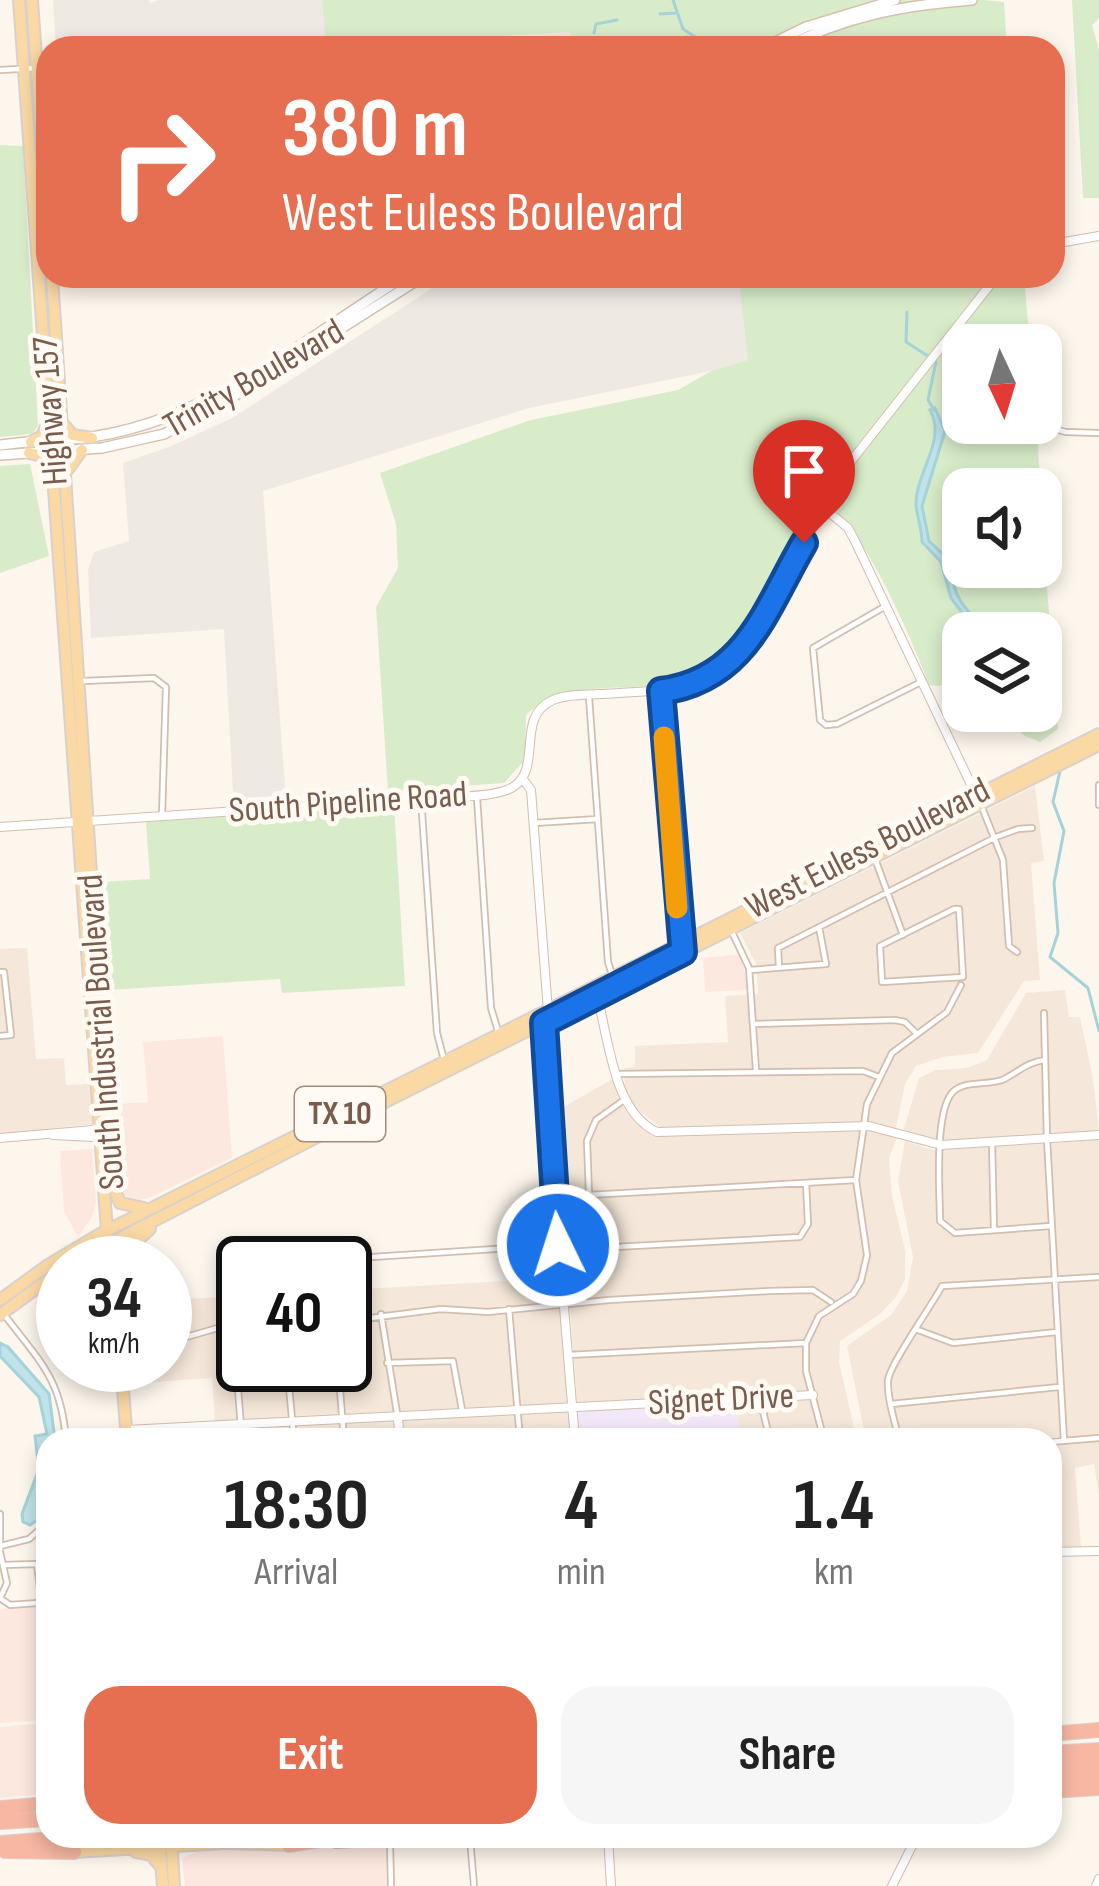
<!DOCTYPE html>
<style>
:root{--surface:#fff;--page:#f6f6f6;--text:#222;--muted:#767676;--accent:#e76f51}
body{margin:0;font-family:"Sofia Sans Condensed",sans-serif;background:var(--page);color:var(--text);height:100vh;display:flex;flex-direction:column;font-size:45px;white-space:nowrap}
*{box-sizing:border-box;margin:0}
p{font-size:39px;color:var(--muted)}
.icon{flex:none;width:66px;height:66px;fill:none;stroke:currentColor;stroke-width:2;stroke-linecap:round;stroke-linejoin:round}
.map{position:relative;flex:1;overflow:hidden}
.sheet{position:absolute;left:36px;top:1428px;width:1026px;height:420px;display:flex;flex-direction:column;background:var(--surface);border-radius:36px;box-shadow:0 6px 18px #0003}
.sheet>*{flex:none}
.guide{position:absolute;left:36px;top:36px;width:1029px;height:252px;border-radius:36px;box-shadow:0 6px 18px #0003;background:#e76f51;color:#fff;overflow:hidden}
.needle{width:78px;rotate:176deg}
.tools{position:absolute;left:942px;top:324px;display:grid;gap:24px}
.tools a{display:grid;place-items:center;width:120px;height:120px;border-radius:24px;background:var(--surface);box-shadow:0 6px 18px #0003;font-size:60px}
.speed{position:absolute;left:36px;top:1236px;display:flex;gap:24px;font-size:60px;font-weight:700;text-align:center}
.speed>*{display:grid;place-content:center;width:156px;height:156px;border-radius:50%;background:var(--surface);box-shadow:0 6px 18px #0003;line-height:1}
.speed small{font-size:30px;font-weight:400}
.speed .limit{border:6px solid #111;border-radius:18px;background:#fff;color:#111}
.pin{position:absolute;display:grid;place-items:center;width:102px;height:102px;color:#fff;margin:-123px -51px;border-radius:50% 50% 50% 0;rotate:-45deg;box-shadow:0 0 12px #0007}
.pin .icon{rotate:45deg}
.me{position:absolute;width:132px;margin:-66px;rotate:356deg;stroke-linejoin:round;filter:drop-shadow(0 0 9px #0008)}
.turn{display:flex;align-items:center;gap:42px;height:252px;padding:0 48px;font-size:54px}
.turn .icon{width:156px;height:156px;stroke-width:2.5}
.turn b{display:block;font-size:84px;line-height:102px}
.eta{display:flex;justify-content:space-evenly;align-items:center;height:204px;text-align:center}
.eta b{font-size:72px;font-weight:700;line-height:84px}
.button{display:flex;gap:24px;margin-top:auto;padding:24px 48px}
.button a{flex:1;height:138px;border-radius:36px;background:var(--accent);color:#fff;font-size:48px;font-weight:700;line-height:138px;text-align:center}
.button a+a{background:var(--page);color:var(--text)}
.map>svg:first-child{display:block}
.residential{fill:#f5e8da}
.commercial{fill:#fde8e0}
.industrial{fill:#efe9e4}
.education{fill:#f3e8fa}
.green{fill:#d8ecc9}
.water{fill:#bfe3e8;stroke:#a5d3da;stroke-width:3}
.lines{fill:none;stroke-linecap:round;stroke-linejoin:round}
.stream{stroke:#a5d3da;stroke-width:3}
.minor-casing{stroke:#d1beb0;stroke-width:8}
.tertiary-casing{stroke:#d1beb0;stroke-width:10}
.secondary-casing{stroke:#d6c0b0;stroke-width:12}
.primary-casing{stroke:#dad1cd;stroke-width:14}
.motorway-casing{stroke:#dad1cd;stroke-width:16}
.minor{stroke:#fff;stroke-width:4.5}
.tertiary{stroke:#fff;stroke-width:8}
.secondary{stroke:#fff;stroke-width:9}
.primary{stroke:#fbd9a5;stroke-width:10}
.motorway{stroke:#f7b7a3;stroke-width:14}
.route-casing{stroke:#114b97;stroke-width:30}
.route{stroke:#1a73e8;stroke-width:21}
.slow{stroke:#f59e0b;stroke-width:21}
.labels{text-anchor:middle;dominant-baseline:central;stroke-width:10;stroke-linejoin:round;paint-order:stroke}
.shield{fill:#fffaf3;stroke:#a28b7f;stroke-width:3}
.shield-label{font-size:33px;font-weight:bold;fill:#7a5c4d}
.street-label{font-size:36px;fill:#7a5c4d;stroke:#fffaf3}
</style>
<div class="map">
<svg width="1099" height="1886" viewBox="0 0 1099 1886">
<rect width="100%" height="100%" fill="#fdf6ec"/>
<path class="residential" d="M570 32 579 48H421L420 42Z
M1035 786 1044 861 1031 863 1040 980 1024 981 978 1053 942 1057 916 1066 905 1084 896 1128 867 1122 661 1128 632 1105 625 1091 624 1068 635 1067V1046L728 1042 725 996 758 994 756 964 740 933Z
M27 948 36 1059 64 1058 66 1085 90 1084 93 1124 0 1134V949Z
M1065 990 1069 1017H1080L1093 1079 1099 1131 931 1141 903 1132 919 1078 936 1070 967 1068 987 1060 1026 993Z
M614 1078 624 1108 653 1136 845 1131H873L897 1138 889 1157 892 1196 905 1250V1279L896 1297 880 1314 840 1341 839 1362 857 1440H743L734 1405 578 1413 555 1112Z
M1099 1140V1497L1094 1464 1075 1468 1081 1547 1050 1550V1440H866L847 1346 891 1315 907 1291 913 1257 898 1181 905 1141 934 1150Z
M557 1278 569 1404 215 1421 212 1378 154 1382 152 1365H165V1300L243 1296V1365H345V1290Z
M564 1410 569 1412 571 1440H169V1434Z"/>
<path class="commercial" d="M741 954 748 990 705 992 703 958Z
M223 1036 232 1158 149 1198 131 1202 123 1194 116 1104 148 1102 143 1042Z
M92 1149 96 1201 92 1217 78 1237 64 1212 60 1151Z
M48 1606V1720L0 1723V1609Z
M44 1723 48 1794 0 1798V1727Z
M385 1844 387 1886H185L182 1858 196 1852Z"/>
<path class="industrial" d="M53 0H149L150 3 160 0H322L326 48H56Z
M451 276H733L739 280 749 360 711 371 529 408 263 491 285 787 277 796 242 798 233 791 224 629 91 638 88 569 94 552 129 541 123 463 169 447 232 418Z"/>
<path class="education" d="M734 1404 743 1440H580L578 1412Z"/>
<path class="green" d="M322 0H983L1004 2 1007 48H579L569 32 326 48Z
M1072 0H1099V18L1092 25 1099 50V198H1083Z
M0 145 23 146 38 426 32 434 0 437Z
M733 276H1024L1030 345H963V423H1037L1040 489H963V567H1041V510L1058 729 1040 742 1025 736 996 711H1041V633H963V674L939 686 929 685C914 643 859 515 820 499 799 533 781 570 762 605 755 618 749 635 740 646 676 717 587 661 526 715L525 760 504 783 388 791 376 607 398 568 396 524 380 473 531 420 678 390 711 371 748 360 739 280Z
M30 464 49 556 0 573V466Z
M394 805 405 986 282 993 280 979 109 990 102 882 150 879 146 822Z"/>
<path class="water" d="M935 408 945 431 922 506 929 541 950 561C954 602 962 603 987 633H978L951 598 941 562 922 542C922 528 916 513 916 504 916 472 947 440 930 410Z
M0 1343 8 1347 49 1394 55 1440H48L44 1501 48 1513 30 1525 23 1522 22 1514 39 1469 35 1436 47 1434 39 1397 0 1356Z"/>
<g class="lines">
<path class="stream" d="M673 0 683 29 712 48
M660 14 676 13
M594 33 596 24 617 20
M907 312 906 342 928 356
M934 410 928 400 936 362
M1060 771 1053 802 1064 831 1054 883 1058 933 1050 957 1088 988 1099 1031"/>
<defs>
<path id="minor" d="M0 70 37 68
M1039 425 1066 432 1099 433
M884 607 813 648 820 720 826 725 837 724 923 681
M83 681 154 678 166 687 162 816
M661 691 679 941
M589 697 608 962 613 978
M1099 785V805
M421 798 437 1033 444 1060
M477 798 491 1008 498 1031
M981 805 1003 860 1009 946 1017 952
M534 823 598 819
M874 856 903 935
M954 909H959L963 977 882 982 880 946Z
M731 930 749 968 756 1070
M779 967 778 948 996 837 1018 829 1032 828
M750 970 826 964 819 927
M0 972H4L11 1035 0 1036
M1044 1013 1047 1139 1064 1441
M754 1024 895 1020 905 1022 916 1033
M1045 1060C1027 1062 1017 1073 1002 1080 988 1085 967 1081 955 1090 933 1106 940 1195 940 1221L955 1233 1051 1226
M617 1074 863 1071 879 1077
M992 1142 994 1230
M588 1195 856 1180
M591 1247 587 1141 596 1120 624 1100
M559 1250 800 1237 808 1224 806 1183
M372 1257 558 1245
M509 1309 520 1440
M3 1313C39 1361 61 1377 66 1440
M381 1314 397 1413
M362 1319 441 1309 488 1312 609 1300 769 1291 813 1290 831 1302
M233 1326 242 1440
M918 1330 953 1343 1057 1332
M169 1342 221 1327 243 1325
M568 1355 806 1343
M387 1363 453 1361 462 1410
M287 1365 294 1440
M338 1365 344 1440
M760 1399 770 1440
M891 1404 1059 1387
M470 1440H473
M824 1440 806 1371V1343L819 1316 853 1294 861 1281 867 1255 856 1180 867 1104 892 1053 947 1012 961 985
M899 1440C895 1421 887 1400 888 1381 888 1367 932 1305 942 1286L1099 1277
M1050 1442 1099 1438
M1050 1493 1058 1551
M0 1514V1552L7 1583 0 1598
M0 1546 29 1539 48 1522
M0 1598 10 1605 37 1603 41 1598 37 1564 3 1565
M470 1838 474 1886
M390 1844 391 1886"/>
<path id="tertiary" d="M1053 244 1099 236
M824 508 848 528 855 541 976 795
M522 778 531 790 548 1011 545 1041 551 1150 575 1440
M0 827 429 798C452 796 482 798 504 791 549 777 511 718 553 700 567 694 585 695 600 694 651 691 701 693 739 654L852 460 997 276
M597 996C609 1039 613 1112 657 1132L869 1126 941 1145 1099 1135
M53 1135 93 1137 102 1133
M0 1138 93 1130 99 1133
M398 1419 400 1440
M126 1430 813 1395
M1050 1552 1099 1551
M608 1836 611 1886
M892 1886 917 1836
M1096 1886 1099 1879"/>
<path id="secondary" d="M763 48 806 27 895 0
M785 48C843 16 906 5 972 0
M57 440C190 436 298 344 405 276
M0 445 35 441
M0 455 102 448 164 434 220 405 424 276
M336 1843 468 1836"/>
<path id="primary" d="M19 0 107 1231 113 1263
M32 0 48 228
M52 276 111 1180
M60 421 73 435 92 438
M31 442 42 436 47 425
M29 453 42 456 52 465
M66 472 82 450
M111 1181 120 1203 144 1208
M72 1263 373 1108 1099 745
M122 1263 130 1247 150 1229
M0 1300 48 1265 100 1234 1099 734
M0 1315 63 1269
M121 1365 127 1440
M159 1836 163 1886
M171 1836 174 1886
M74 1852 227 1843 289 1845
M136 1852 151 1855 162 1868"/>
<path id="motorway" d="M1050 1734 1099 1730
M1050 1753 1099 1750
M1050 1766 1099 1763
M1050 1778 1099 1775
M1050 1791 1099 1788
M0 1808 48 1804
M0 1822 48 1819
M0 1843 92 1836
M289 1845 344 1836
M5 1851 74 1852"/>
</defs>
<use href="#minor" class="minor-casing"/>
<use href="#tertiary" class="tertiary-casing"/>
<use href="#secondary" class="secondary-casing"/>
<use href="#primary" class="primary-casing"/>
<use href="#motorway" class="motorway-casing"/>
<use href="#minor" class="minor"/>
<use href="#tertiary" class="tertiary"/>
<use href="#secondary" class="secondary"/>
<use href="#primary" class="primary"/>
<use href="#motorway" class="motorway"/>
</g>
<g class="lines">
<defs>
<path id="route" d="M558 1245 544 1023 683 952 661 691C746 680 766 608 804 543"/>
</defs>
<use href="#route" class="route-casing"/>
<use href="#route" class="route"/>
<path class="slow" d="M664 737 677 908"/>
</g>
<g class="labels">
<rect class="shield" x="295" y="1087" width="90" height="54" rx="9"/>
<g class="shield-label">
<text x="340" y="1114">TX 10</text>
</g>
<g class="street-label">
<text transform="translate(254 379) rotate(-30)">Trinity Boulevard</text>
<text transform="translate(51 411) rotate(-94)">Highway 157</text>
<text transform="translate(348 803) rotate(-4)">South Pipeline Road</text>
<text transform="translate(868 849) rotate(-27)">West Euless Boulevard</text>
<text transform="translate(102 1032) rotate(-94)">South Industrial Boulevard</text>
<text transform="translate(721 1400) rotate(-3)">Signet Drive</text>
</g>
</g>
</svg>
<div class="tools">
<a><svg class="needle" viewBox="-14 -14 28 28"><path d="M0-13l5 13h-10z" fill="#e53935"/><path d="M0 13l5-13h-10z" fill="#767676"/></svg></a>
<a><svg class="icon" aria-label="sound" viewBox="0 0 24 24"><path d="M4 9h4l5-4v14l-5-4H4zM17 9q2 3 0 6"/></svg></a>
<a><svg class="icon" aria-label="layers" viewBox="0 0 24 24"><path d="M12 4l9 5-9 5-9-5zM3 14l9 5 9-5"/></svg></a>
</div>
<div class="speed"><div>34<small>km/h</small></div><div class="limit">40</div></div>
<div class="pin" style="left:804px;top:543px;background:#d93025"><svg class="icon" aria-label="arrive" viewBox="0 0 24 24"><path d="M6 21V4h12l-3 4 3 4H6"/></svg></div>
<svg class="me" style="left:558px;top:1245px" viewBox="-20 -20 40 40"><circle r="17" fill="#1a73e8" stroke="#fff" stroke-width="3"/><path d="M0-11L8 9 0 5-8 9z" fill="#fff"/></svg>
<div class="guide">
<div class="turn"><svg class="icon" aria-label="right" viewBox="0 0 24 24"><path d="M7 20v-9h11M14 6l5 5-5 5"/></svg><div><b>380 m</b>West Euless Boulevard</div></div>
</div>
<section class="sheet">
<div class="eta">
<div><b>18:30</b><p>Arrival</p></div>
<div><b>4</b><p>min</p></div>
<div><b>1.4</b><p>km</p></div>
</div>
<div class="button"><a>Exit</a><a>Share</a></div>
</section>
</div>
